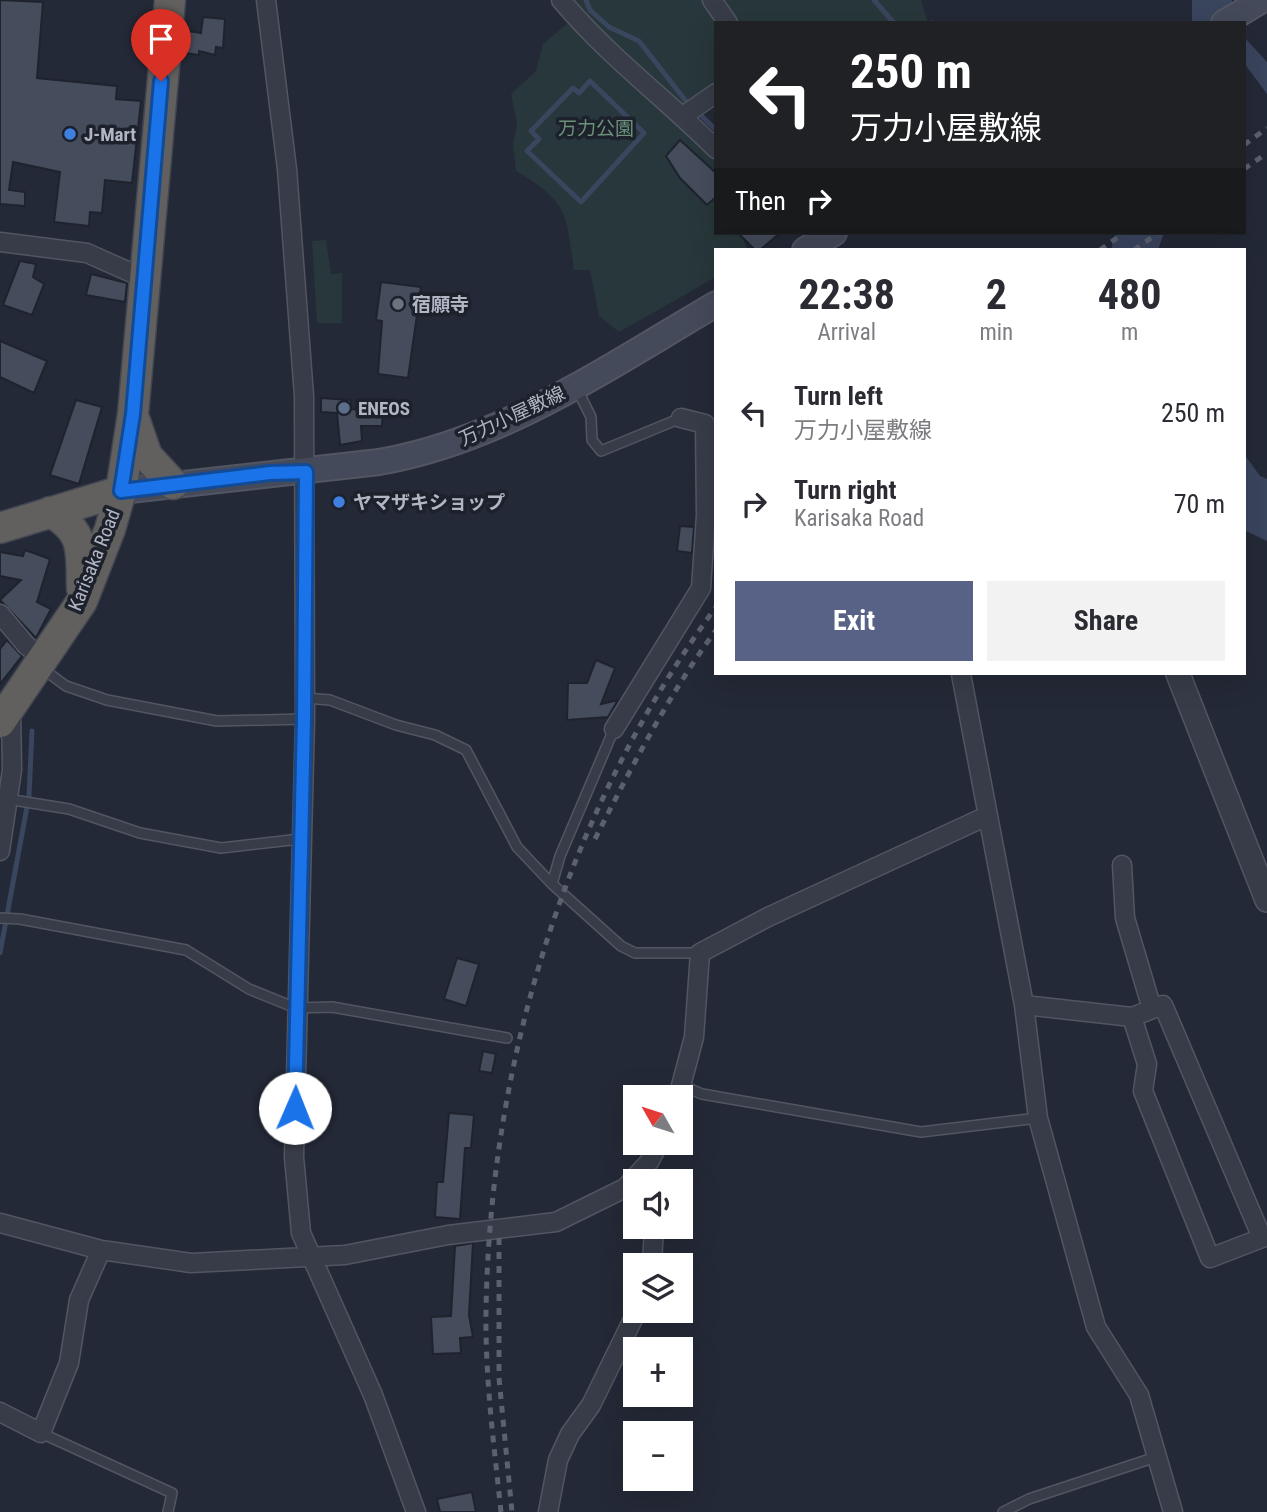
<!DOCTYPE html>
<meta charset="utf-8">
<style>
:root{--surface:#fff;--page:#f2f2f3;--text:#2b2b33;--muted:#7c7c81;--accent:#586286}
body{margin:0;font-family:"Roboto Condensed","Noto Sans JP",sans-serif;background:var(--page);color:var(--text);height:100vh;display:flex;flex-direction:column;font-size:26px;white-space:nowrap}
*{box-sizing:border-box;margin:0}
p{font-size:23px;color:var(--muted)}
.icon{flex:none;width:38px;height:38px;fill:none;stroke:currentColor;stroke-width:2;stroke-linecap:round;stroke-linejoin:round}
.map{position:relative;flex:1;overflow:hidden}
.side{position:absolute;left:714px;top:248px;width:532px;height:427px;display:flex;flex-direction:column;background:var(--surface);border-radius:0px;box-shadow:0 7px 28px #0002}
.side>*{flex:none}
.banner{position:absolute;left:714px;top:21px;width:532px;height:214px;border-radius:0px;box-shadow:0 7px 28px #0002;background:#202124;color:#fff;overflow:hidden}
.needle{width:46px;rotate:309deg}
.fabs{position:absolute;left:623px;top:1085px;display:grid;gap:14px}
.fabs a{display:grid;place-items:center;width:70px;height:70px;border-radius:0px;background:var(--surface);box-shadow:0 7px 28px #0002;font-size:35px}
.pin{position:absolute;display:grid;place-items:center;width:60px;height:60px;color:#fff;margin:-72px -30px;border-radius:50% 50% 50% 0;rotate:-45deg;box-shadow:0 0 7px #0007}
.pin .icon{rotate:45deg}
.me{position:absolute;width:77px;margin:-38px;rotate:1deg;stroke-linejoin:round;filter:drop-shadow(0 0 5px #0008)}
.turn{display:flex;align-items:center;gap:24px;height:147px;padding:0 21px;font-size:32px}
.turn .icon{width:91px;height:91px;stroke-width:2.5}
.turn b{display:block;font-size:49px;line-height:60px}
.then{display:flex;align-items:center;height:66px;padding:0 21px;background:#0003;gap:14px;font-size:26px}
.eta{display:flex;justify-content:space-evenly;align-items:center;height:119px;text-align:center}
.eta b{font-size:42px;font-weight:700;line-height:49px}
.button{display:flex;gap:14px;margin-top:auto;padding:14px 21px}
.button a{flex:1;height:80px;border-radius:0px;background:var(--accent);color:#fff;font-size:28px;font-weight:700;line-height:80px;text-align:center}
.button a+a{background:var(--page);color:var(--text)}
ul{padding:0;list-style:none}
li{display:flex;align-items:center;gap:21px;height:91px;padding:0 21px}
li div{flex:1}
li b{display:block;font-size:26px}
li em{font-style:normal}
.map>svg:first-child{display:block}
.green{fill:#28373b}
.water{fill:#3a455e}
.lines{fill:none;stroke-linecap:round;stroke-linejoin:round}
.stream{stroke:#3a455e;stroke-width:5}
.building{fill:#454c5b;stroke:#1e232e;stroke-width:2}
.service-casing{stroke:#525662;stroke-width:12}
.minor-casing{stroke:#525662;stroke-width:21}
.tertiary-casing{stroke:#525662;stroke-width:26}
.secondary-casing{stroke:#525662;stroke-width:28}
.trunk-casing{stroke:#424652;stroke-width:33}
.service{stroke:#373c48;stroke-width:9}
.minor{stroke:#373c48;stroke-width:18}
.tertiary{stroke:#373c48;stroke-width:23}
.secondary{stroke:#454a5a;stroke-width:24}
.trunk{stroke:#61605e;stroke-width:30}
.rail{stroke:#5b6170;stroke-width:5;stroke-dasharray:7 7;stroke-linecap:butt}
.route-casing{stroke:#114b97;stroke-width:18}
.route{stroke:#1a73e8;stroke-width:12}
.shop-dot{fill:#3f7fe0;stroke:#1c212c;stroke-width:2.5}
.worship-dot{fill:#6b7280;stroke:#1c212c;stroke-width:2.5}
.service-dot{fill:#5c6f8a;stroke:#1c212c;stroke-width:2.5}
.labels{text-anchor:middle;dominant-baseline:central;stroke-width:7;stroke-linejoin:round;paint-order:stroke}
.park-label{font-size:19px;fill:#6b9279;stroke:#1c212c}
.poi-label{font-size:19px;font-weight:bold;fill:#b2b6c4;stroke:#1c212c;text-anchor:start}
.street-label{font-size:19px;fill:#b2b6c4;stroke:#1c212c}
</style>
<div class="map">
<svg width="1267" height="1512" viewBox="0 0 1267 1512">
<rect width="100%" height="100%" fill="#242937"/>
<path class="green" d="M571 0H921L928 23H716V81L683 106 674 120 716 159V233H740L748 250H716V277L619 332 599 316 590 270H574C566 213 569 202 516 171L513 144 517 124 511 94 536 71 543 44 581 12Z
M326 240 331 274 342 273V323H317L312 241Z"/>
<path class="water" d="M1192 0H1232L1234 23H1192Z
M1244 37 1267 62V94L1244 63Z
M1116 233H1164L1158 250H1111Z
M1244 454 1260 476 1267 479V541L1244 530Z"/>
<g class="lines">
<path class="stream" d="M586 0 590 10 609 27 639 41 685 100 716 130
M874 0 894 23
M931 23H933
M590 81 644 133 581 202 527 151 539 139 531 131 573 88 579 93Z
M0 953 29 796 32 731"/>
</g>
<path class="building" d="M0 0 43 2 37 78 117 86 116 99 141 101 132 183 105 180 102 213 90 212 89 226 54 222 60 172 13 162 9 190 25 192V206L0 204Z
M203 17 225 19 223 48 216 47 215 55 199 51V55L185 53 188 31 201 33Z
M680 140 716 173V197L707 205 680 178 666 156Z
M738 233H780L760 250H755Z
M20 261 36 264 33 277 44 284 32 315 3 305Z
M91 274 127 283 125 302 86 295Z
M381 282 421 287 408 378 378 374 382 321 376 320Z
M0 341 47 361 34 393 0 377Z
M321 398 351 400 350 409 383 412 382 426H361L362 441 340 445 337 413 321 412Z
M76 400 102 407 79 484 50 475Z
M680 526 694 527 692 553 677 551Z
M25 550 50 559 37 602 51 609 36 638 0 600 21 580 0 576V552L23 556Z
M7 640 22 656 0 684V649Z
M596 660 615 668 601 704 618 700 608 717 567 720 568 683H587Z
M457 958 479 964 466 1006 444 999Z
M483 1051 496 1054 492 1073 479 1071Z
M449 1113 474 1115 471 1148H465L460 1219 435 1217 437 1182H443Z
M473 1243 469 1315 473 1337 460 1338 461 1353 433 1354 431 1317 451 1316 455 1246Z
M472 1492 476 1512H440L437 1499Z"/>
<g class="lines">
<defs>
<path id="service" d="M577 389 591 417 592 440 601 451 681 418
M43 669 66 686 107 700 217 721 305 719
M305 698 330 700 396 725 435 735 466 750 517 847 552 884 621 946 635 953H700
M7 799 69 809 140 833 221 848 300 839
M552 884 560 856 614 729
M0 918 20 919 186 950 249 989 296 1008 332 1007 507 1038
M683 1086 702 1094 921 1132 1038 1118
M41 1433 172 1493 168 1512
M1003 1512 1029 1499 1159 1456"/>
<path id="minor" d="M266 0 287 169 304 396 305 719 294 1157 301 1233 373 1395 416 1512
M561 0C609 57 664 97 716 149
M712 0 728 23
M683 116 716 93
M0 242 87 253 143 278
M0 614 26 645 44 660
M961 674 1024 1005 1038 1118 1096 1327 1139 1395 1173 1512
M614 729 701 588 706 515 705 424 681 418
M0 851 12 770 11 708
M1122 865 1125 918 1152 1009
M1024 1005 1132 1017 1163 1005 1262 1238 1210 1258 1143 1091 1147 1064 1132 1017
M678 1097 694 1037 700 953 768 917 987 816
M0 1223 101 1250 191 1263 345 1255 448 1235 556 1222 625 1188 649 1162 659 1143
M652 1265 654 1227
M0 1412 41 1433 69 1363 79 1300 101 1250
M548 1512 558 1460 570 1434 591 1405 637 1311"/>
<path id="tertiary" d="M1178 674 1267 900"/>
<path id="secondary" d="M1224 23 1262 0
M805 250 834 233
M121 491 379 462C502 441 610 366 716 304"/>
<path id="trunk" d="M135 421 147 456 173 484
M50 512C86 531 81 552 82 588
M0 528 121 491
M0 722 82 601 110 529 121 491 133 414 170 0"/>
</defs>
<use href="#service" class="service-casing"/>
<use href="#minor" class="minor-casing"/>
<use href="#tertiary" class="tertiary-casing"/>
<use href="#secondary" class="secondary-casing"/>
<use href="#trunk" class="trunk-casing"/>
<use href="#service" class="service"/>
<use href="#minor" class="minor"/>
<use href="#tertiary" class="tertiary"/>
<use href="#secondary" class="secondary"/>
<use href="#trunk" class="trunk"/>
<path class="rail" d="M1244 145 1267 128
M1244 169 1267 153
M1100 250 1124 233
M1134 250 1158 233
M595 839C632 766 668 696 716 630
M499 1238V1378L512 1512
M501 1512C494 1445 485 1378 486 1311 490 1061 567 810 716 607"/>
</g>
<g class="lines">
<defs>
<path id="route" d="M161 81 133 414 121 491 270 473 306 472 304 719 295 1108"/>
</defs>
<use href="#route" class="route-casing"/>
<use href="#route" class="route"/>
</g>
<g class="shop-dot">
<circle cx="70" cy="134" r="7"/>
<circle cx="339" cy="502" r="7"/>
</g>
<circle class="worship-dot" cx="398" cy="304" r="7"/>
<circle class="service-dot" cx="344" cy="408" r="7"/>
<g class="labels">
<g class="park-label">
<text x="596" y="128">万力公園</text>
</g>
<g class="poi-label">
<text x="84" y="134">J-Mart</text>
<text x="412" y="304">宿願寺</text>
<text x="358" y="408">ENEOS</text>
<text x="353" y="502">ヤマザキショップ</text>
</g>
<g class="street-label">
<text transform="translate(512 416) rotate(-25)">万力小屋敷線</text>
<text transform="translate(94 560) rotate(-68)">Karisaka Road</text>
</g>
</g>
</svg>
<div class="fabs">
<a><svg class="needle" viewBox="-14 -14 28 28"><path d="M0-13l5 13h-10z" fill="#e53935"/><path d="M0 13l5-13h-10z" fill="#7c7c81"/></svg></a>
<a><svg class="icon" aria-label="sound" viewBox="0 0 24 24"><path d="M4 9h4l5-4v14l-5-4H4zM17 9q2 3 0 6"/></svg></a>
<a><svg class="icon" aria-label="layers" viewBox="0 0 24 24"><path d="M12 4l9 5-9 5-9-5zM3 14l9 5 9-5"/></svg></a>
<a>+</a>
<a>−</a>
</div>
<div class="pin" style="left:161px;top:81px;background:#d93025"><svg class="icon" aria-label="arrive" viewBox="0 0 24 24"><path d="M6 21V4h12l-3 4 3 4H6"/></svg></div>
<svg class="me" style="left:295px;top:1108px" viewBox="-20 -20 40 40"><circle r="19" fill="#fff"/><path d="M0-13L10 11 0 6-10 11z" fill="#1a73e8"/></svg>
<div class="banner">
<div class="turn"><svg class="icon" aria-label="left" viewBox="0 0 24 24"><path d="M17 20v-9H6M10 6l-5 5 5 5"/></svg><div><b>250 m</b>万力小屋敷線</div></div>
<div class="then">Then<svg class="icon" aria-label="right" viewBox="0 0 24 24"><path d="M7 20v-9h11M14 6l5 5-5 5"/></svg></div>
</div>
<section class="side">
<div class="eta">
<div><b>22:38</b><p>Arrival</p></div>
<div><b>2</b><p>min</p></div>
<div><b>480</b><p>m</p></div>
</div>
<ul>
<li><svg class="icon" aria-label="left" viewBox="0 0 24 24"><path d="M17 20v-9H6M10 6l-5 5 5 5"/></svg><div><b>Turn left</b><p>万力小屋敷線</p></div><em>250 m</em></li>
<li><svg class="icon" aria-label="right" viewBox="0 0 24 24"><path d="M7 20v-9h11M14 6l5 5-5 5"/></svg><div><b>Turn right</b><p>Karisaka Road</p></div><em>70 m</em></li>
</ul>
<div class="button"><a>Exit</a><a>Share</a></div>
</section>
</div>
